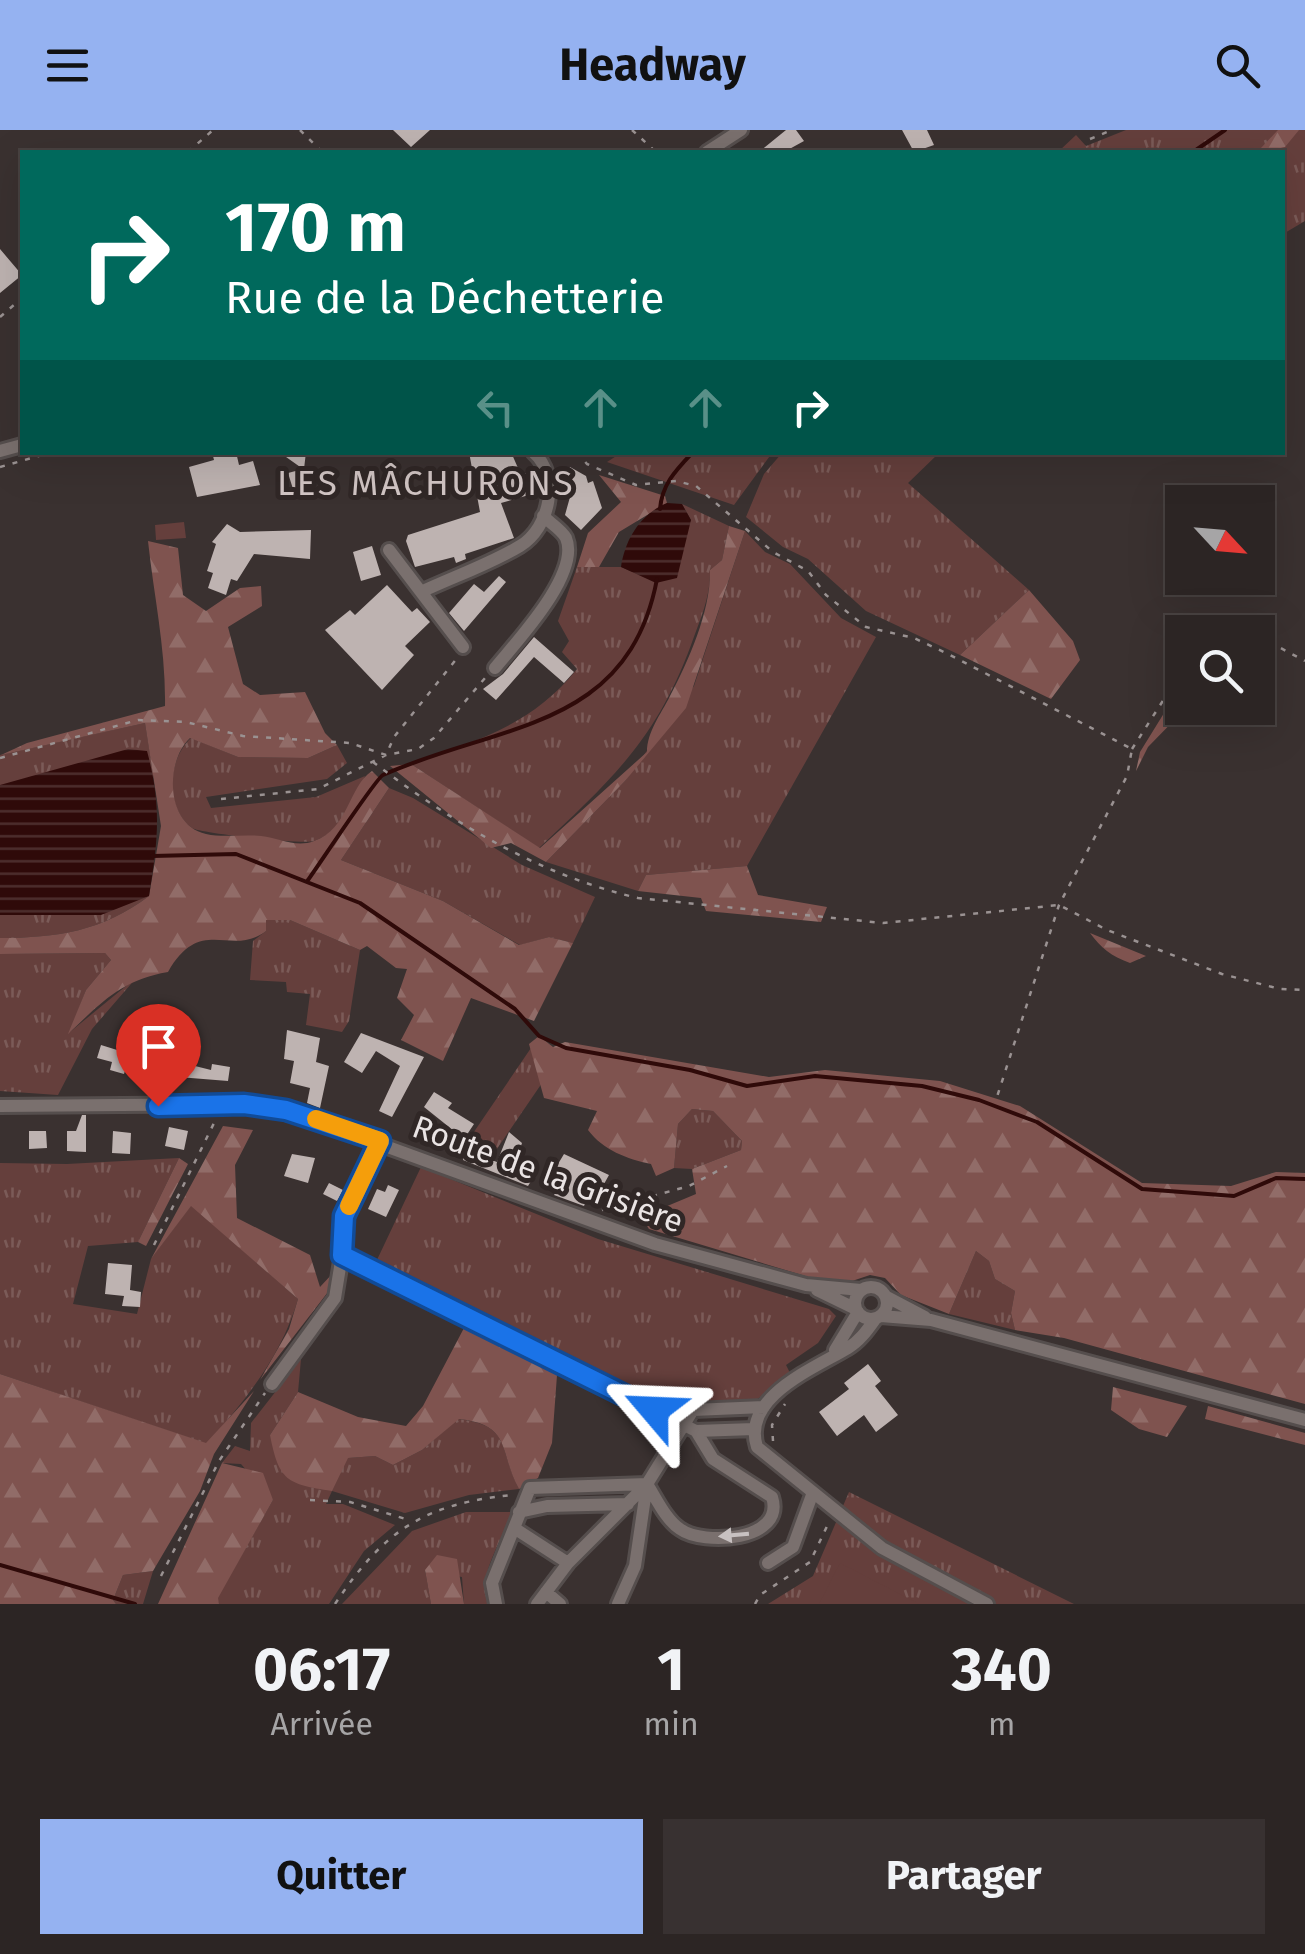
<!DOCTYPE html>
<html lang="fr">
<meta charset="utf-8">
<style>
:root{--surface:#2c2524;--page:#383131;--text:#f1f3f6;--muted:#a6a5a6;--line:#484241;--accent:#95b2f1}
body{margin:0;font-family:"Fira Sans",sans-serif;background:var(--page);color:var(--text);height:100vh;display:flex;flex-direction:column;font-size:38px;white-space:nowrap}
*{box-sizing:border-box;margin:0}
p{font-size:32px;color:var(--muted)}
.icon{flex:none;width:55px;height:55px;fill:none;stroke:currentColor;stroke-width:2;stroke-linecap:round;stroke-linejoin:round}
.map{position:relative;height:1474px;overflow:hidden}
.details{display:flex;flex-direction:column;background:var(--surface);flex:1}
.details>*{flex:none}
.banner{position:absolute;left:20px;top:20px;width:1265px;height:305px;border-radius:0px;box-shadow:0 10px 40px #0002,0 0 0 2px var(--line);background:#00695c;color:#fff;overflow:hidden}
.needle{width:65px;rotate:116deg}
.buttons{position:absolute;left:1165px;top:355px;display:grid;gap:20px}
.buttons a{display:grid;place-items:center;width:110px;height:110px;border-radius:0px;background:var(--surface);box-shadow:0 10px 40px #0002,0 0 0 2px var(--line);font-size:50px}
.pin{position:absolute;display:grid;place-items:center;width:85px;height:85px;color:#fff;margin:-102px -42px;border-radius:50% 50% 50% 0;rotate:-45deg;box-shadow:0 0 10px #0007}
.pin .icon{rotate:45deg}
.me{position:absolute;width:110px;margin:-55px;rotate:296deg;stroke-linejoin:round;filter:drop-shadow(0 0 8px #0008)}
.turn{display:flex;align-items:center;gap:35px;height:210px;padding:0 40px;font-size:45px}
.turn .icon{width:130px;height:130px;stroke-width:2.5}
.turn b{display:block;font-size:70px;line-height:85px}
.lanes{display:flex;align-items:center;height:95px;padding:0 40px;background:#0003;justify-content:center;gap:50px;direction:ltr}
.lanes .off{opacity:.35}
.eta{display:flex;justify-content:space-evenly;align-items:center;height:170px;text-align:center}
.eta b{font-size:60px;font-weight:700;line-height:70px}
.cta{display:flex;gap:20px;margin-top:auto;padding:20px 40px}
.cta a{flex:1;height:115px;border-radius:0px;background:var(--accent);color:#111;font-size:40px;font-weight:700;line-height:115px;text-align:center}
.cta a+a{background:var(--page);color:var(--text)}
header{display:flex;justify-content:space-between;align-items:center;height:130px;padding:0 40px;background:var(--accent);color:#111;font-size:45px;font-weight:700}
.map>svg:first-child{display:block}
.grass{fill:url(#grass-tufts)}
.forest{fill:url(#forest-firs)}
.pitch{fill:#653f3c}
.water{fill:url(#water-rules)}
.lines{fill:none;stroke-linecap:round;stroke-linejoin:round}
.stream{stroke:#2f0a09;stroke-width:4}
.building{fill:#beb3b1}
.minor-casing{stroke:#554e4d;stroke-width:18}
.path{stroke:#9a9292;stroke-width:2.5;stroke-dasharray:5 8;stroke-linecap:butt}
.minor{stroke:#7a706e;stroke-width:12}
.oneway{fill:#c8c1c1}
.route-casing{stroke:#114b97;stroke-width:25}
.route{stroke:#1a73e8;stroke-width:18}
.slow{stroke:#f59e0b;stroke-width:18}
.labels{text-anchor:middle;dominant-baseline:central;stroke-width:10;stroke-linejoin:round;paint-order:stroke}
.street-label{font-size:32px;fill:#eae4e4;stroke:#302726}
.neighbourhood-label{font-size:35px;letter-spacing:2.5px;fill:#d1c5c4;stroke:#302726}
</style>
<header><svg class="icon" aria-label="menu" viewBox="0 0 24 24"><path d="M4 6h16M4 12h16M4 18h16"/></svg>Headway<svg class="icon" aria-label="search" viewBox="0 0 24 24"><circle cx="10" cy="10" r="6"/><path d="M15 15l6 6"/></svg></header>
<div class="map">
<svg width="1305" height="1474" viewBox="0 0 1305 1474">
<defs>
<pattern id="grass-tufts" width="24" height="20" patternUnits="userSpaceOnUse" patternTransform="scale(2.5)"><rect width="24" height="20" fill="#653f3c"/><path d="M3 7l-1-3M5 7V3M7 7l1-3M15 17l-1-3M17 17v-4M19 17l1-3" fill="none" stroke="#7b5b58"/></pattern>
<pattern id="forest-firs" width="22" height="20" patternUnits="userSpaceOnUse" patternTransform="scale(2.5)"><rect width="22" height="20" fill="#7f534f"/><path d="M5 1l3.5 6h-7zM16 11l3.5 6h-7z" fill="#916c68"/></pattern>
<pattern id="water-rules" width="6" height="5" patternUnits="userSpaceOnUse" patternTransform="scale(2.5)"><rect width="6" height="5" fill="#2f0a09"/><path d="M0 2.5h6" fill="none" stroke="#4d2e2d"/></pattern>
</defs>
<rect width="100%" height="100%" fill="#3a3130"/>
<path class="grass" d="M1126 0H1305V91L1283 104 1282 22H1058L1076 5 1086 16Z
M621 323V322L772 323 734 375 607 332Z
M782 323H939L908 353 1029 460 960 525 866 481 808 429 783 417 746 387 764 344Z
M682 374 729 396 722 430 710 440C711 466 700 490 691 515 656 610 611 650 539 718L411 634C478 610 531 596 577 539L562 522 569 511 558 491 577 437H621L656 452 691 390Z
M745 401 765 422 790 434 841 488 876 507 747 736 646 745 638 761 546 732 625 651 694 556Z
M145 593 153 643 149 766C103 801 57 808 0 808V625Z
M191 608 238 627 308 628 337 615 347 633 327 649 206 667 211 678 316 667 365 646C354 670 342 702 314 711 305 715 199 703 192 698 164 677 168 629 191 608Z
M389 658 413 668 522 735 595 767 573 813 549 807 520 815 443 771 341 730Z
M266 790H290L360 820 349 891 342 902 306 895 310 864 287 862 286 852 250 850 253 811 266 801Z
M105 823 111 830 86 860 70 902 137 847 92 899 58 965 0 961V824Z
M531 918 542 953 490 1029 463 1018Z
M692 979 713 981 742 1011 741 1020 692 1039 674 1038 678 994Z
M179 1028 138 1112 88 1116 73 1174 137 1184 151 1129 191 1075 298 1169C281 1227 246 1269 207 1314L0 1244V1033L67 1034Z
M421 1037 598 1109 829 1179 836 1186 818 1213 786 1235 790 1243C777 1252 764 1268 750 1272 723 1281 711 1262 677 1278L376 1132Z
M976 1121 989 1131 995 1149 1015 1161 1011 1183 1015 1200 949 1184Z
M301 1229 298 1262 270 1305 348 1328 375 1326 393 1335 422 1320 458 1289C513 1295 498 1320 519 1359L469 1365 405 1383 332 1361 326 1374H343L395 1395 364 1421 329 1474H219L217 1468 273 1370 241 1334 222 1333 235 1316 250 1321 251 1293Z
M849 1362 1074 1474H768L813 1446Z
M466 1382H511C504 1410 475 1446 489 1474H464L462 1447 425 1440 431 1474H342L412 1401Z
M153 1441 143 1474H116L113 1470 123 1445Z"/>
<path class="forest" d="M1278 0H1299L1285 17 1264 22 1261 18Z
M599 345 665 366 667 373 619 402 599 437H577L588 403 621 372Z
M729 396 745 401 686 578 625 651 546 732 511 713 491 718 390 636 411 634 540 718 647 622C647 602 661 584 670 566 689 530 711 480 710 440L722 430Z
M148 411 178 418 183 465 206 481 240 458 261 456 262 476 228 497 243 554 260 565 305 562 325 603 337 615 308 628 238 627 190 608C165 631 165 695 206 704 223 708 243 704 261 706 279 708 296 718 314 711 349 699 348 657 372 641L389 658 341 730 443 771 519 815 549 807 573 813 534 891 471 868 443 931 401 910 414 885 397 868 407 839 396 838 367 816 360 820 290 790H266V801C231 828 201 784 168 842 121 850 102 872 68 904L86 860 111 830 105 823 0 824V808C57 808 103 801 149 766L161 696 145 593 1 625 27 613 165 576C166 520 154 467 148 411Z
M1029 460 1073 511 1080 530 1051 569 960 525Z
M1182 554 1186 578 1148 617 1136 641 1140 622Z
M747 736 758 765 827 777 821 792 706 781 701 768 638 761 646 745Z
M1090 803 1146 826 1130 833C1111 826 1101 818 1090 803Z
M539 906 553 917 565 912 769 947 825 940 940 951 1020 976 1142 1053 1231 1056 1276 1042 1305 1043V1274L1064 1208 1015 1200 1011 1183 1015 1161 995 1149 989 1131 976 1121 949 1184 901 1165 885 1148 870 1145 849 1152 812 1148 649 1099 641 1087 696 1064 692 1039 741 1020 742 1011 713 981 692 979 678 994 674 1038 656 1046 651 1034C627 1029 603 1020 588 1000L597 981 544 968 529 914Z
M223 996 253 1000 235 1035 237 1088 310 1125 320 1157 333 1143 328 1162 260 1250 289 1199 298 1169 191 1076 151 1129Z
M179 1028 188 1034 146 1116 138 1112Z
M464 1198 557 1245 552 1313 538 1348 519 1359C498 1321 513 1295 459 1289L422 1320 393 1335 375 1326 348 1328 332 1361C287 1354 279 1351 270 1305L298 1262 358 1287 406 1296 423 1276Z
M0 1244 206 1313 254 1261 214 1324 200 1361 153 1441 123 1445 113 1470 116 1474H0Z
M1113 1257 1187 1276 1167 1307 1139 1299 1111 1280Z
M1208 1276 1305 1303V1315L1205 1289Z
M222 1333 263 1343 273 1370 218 1468 219 1474H158Z
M437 1425 457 1429 464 1474H431L425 1440Z"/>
<path class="pitch" d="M184 392 186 408 156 410 155 395Z
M840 1433 919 1474H819Z"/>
<path class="water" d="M667 373 682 374 691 390 677 448 656 453 621 437C625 410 640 384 667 373Z
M128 619 147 621C162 677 158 710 149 766L101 785H0V655Z"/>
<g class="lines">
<path class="stream" d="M1193 22 1225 0
M660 379C662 354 676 340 693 322
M152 726 236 724 360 773 515 879 539 906 566 918 690 940 747 956 815 946 922 956 979 970 1037 992 1142 1059 1234 1066 1276 1048 1305 1049
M308 750C319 735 376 648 383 645 499 593 628 601 657 449
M0 1435 135 1474"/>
</g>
<path class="building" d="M393 0H430L411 17Z
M786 0H796L804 11 784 22H759Z
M902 0H927L934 15 914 22Z
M0 119 22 145 0 163Z
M212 322H236L239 335 253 331 260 355 197 367 189 337 214 330Z
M279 322H306L304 339 314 344 307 355 293 359 288 343 303 339Z
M469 322H511L521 345 532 341 539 362 501 373 514 408 465 424 466 429 456 433 454 427 415 437 406 411 408 405 480 382Z
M570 337 586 346 588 353 593 351 602 378 581 400 565 385 570 367 560 352Z
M227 394 240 402 311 400 310 429 254 424 237 451 231 449 226 465 208 458 213 443 207 441 216 414 212 412Z
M372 416 381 445 361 451 353 422Z
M499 446 506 452 464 501 449 483 474 454 484 462Z
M387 455 412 482 417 478 430 492 405 516 414 525 382 560 325 500 350 480 355 485Z
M534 507 574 542 564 553 534 527 496 570 483 559 503 544Z
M287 900 320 908 316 932 329 936 320 978 307 973 310 958 290 953 294 931 284 929Z
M361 903 424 927 392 987 379 981 400 936 376 921 362 943 344 932Z
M101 915 130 924 124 944 110 940 112 932 97 928Z
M170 925 180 926 179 932 211 940 212 934 230 937 228 951 166 946Z
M434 962 452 973 448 978 474 994 464 1009 424 977Z
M82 985H86V1022L67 1021V1001H76Z
M169 997 188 1001 184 1020 165 1016Z
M29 1001H46L47 1018 29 1019Z
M113 1001 131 1003 130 1024 112 1023Z
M509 1002 522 1013 518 1025 539 1038 528 1056 463 1030 466 1021 497 1032Z
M292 1024 315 1028 308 1053 284 1046Z
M564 1024 609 1045 604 1054 595 1050 584 1076 554 1065 564 1050 544 1039 550 1028 558 1034Z
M329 1053 343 1060 337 1071 323 1064Z
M388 1055 399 1060 386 1087 368 1079 377 1059 385 1062Z
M108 1133 132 1135 130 1160 141 1162 140 1177 122 1176 124 1166 105 1164Z
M868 1234 881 1251 875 1256 898 1285 876 1302 864 1285 837 1306 819 1282 849 1259 844 1253Z"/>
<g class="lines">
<defs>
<path id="minor" d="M707 22 741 0
M0 321 22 315
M389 420 421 462C453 447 490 434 520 416 550 398 561 346 533 322
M421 462 463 517
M495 538C516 512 581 444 566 408 562 400 549 392 543 386
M0 976 244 974 286 980 655 1114 806 1155 861 1160
M380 1011 344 1086 342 1125 696 1301 754 1299
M855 1173a16 16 0 1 1 32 0a16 16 0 1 1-32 0Z
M817 1160 856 1179
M887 1167 925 1187
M881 1186 931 1190 1305 1290
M876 1188C868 1199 860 1211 848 1218 815 1238 741 1267 757 1317L882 1418 987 1474
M835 1220 858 1182
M272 1254 335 1168 342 1125
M647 1354C656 1368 666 1390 680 1399 703 1416 786 1411 772 1367L713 1329 696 1301
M519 1382 547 1376 628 1374
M514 1398 568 1433
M768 1433 793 1417 812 1365
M546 1462 560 1474
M496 1474 492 1453 530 1358 647 1354 635 1436 618 1474
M537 1474 568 1433 647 1354 693 1280 764 1277"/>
</defs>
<use href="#minor" class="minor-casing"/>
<path class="path" d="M300 0 322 22
M632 0 656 22
M1090 9 1112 0
M188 22 213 0
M0 187 22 168
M577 322 587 334 636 355 676 351 696 356 773 422 808 441 826 465 866 497 914 508 948 524 1132 619 1127 646 1059 775 996 970
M0 337 53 322
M1210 502C1225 488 1233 493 1251 502
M1258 506 1305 531
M1132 619 1182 541
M0 628 138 590 186 592 243 606 350 613 386 625 394 607 458 527
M373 632C453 693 539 745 638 768L883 793 1059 775 1107 800 1222 844 1280 859 1305 860
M221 669 318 659 386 625 418 619 434 608 485 548
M602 1080 689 1056 727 1036
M154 1115 216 989
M773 1311 772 1295 785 1274
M310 1370 350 1372 409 1390
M161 1446 219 1331 265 1263
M335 1474C384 1400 424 1374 512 1365
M755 1474 760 1465 810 1432 829 1392"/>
<use href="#minor" class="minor"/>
</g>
<defs><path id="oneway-solid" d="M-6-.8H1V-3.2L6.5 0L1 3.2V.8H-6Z" transform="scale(2.5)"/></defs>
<use class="oneway" href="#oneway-solid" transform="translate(734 1405) rotate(175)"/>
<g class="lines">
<defs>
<path id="route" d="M158 976 244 974 286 980 380 1011 344 1086 342 1125 654 1280"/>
</defs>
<use href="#route" class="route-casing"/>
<use href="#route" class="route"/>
<path class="slow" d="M316 989 380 1011 349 1076"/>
</g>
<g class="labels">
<g class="street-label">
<text transform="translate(548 1044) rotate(20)">Route de la Grisière</text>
</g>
<g class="neighbourhood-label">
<text x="426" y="353">LES MÂCHURONS</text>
</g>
</g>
</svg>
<div class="buttons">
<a><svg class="needle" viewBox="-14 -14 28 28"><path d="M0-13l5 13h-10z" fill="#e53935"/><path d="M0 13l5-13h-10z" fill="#a6a5a6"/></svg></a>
<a><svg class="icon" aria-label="search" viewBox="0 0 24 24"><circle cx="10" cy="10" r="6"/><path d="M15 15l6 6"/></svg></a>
</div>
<div class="pin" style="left:158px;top:976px;background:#d93025"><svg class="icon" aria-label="arrive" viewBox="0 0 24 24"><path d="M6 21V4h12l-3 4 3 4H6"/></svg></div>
<svg class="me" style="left:654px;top:1280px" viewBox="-20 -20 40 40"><path d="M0-17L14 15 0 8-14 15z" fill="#1a73e8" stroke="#fff" stroke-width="4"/></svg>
<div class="banner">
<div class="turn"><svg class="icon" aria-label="right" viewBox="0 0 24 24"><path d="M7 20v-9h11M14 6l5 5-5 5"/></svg><div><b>170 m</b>Rue de la Déchetterie</div></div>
<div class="lanes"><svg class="icon off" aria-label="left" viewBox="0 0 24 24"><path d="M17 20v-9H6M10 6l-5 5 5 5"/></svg><svg class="icon off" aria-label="ahead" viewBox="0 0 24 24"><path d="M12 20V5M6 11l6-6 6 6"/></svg><svg class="icon off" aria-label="ahead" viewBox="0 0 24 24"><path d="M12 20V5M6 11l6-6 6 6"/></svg><svg class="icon" aria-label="right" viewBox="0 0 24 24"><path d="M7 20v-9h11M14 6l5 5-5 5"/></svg></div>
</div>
</div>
<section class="details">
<div class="eta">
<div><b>06:17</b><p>Arrivée</p></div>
<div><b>1</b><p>min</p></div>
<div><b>340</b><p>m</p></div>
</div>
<div class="cta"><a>Quitter</a><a>Partager</a></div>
</section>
